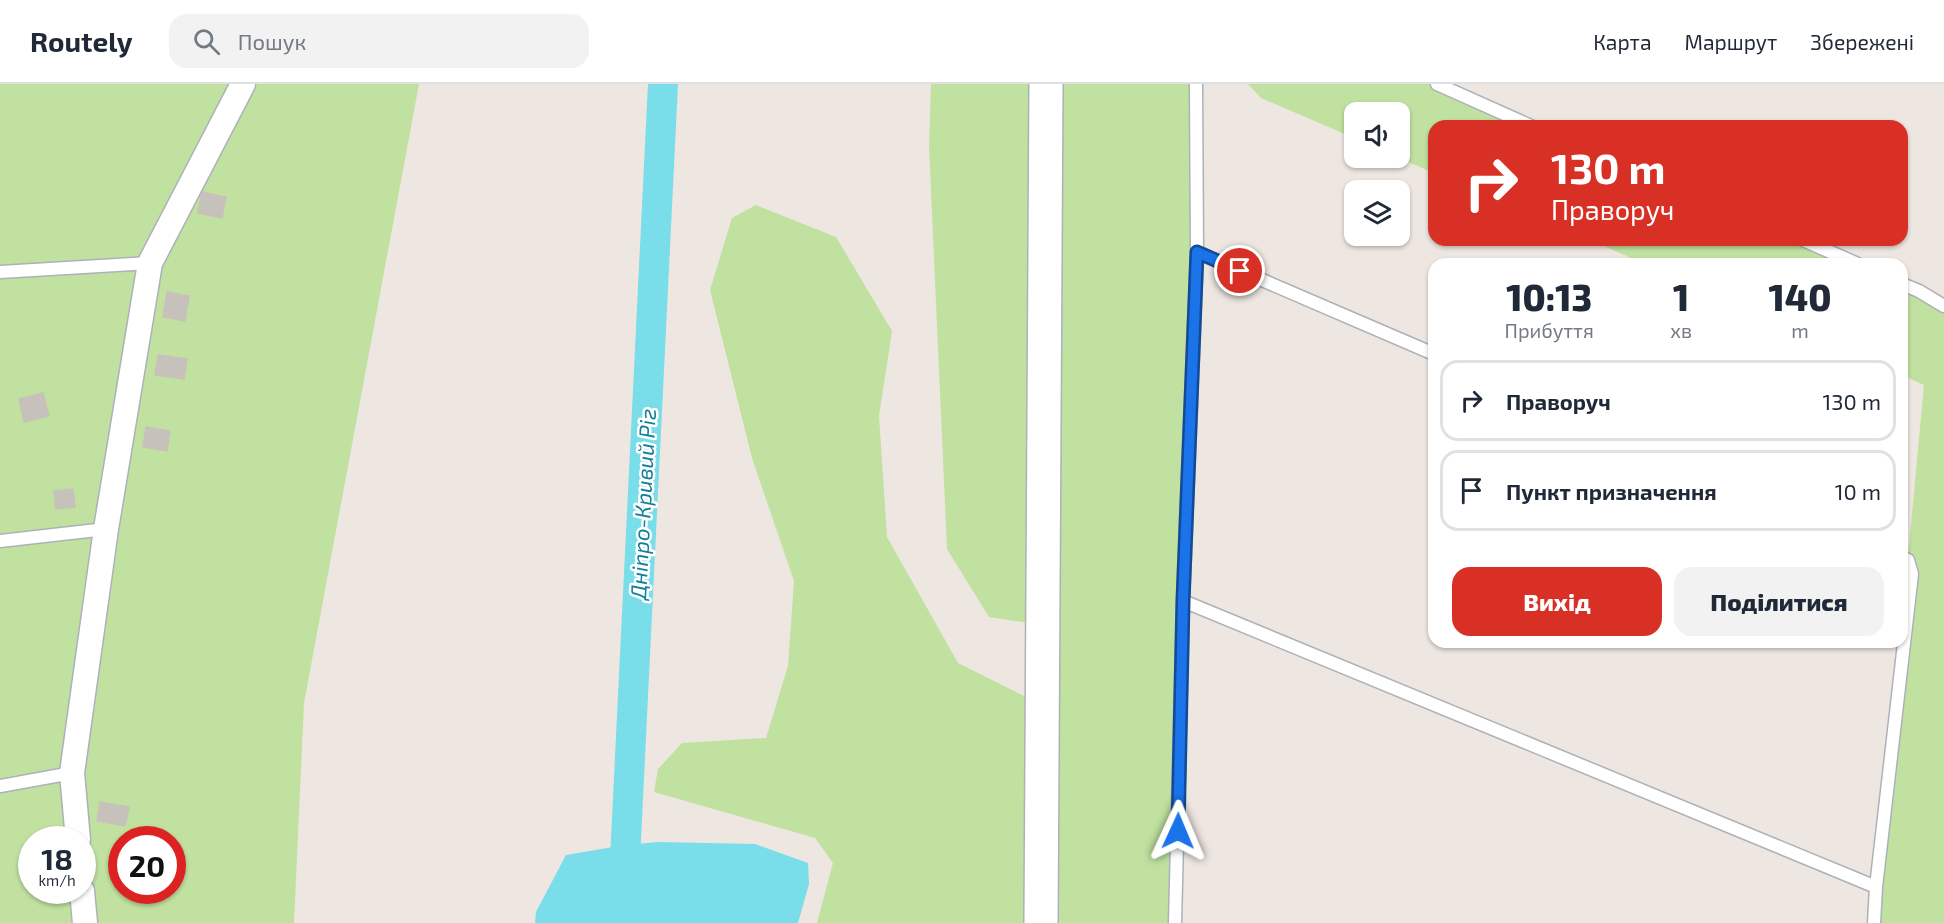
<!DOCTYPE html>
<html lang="uk">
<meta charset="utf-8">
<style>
:root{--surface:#fff;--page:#f2f2f3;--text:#1f2937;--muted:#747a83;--line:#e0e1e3;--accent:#d93025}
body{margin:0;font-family:"Exo 2",sans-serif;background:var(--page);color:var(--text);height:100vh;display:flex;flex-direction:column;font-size:22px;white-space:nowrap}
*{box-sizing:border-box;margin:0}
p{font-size:20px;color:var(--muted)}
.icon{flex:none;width:33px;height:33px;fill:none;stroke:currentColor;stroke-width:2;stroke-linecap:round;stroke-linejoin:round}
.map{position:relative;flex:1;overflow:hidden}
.side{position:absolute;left:1428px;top:174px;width:480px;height:390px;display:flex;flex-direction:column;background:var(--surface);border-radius:18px;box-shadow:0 2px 4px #0004}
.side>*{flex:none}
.banner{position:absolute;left:1428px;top:36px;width:480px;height:126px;border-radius:18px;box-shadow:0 2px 4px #0004;background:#d93025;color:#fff;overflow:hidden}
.fabs{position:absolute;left:1344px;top:18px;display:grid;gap:12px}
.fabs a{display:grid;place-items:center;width:66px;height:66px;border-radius:12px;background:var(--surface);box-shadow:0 2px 4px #0004;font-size:30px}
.speed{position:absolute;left:18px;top:742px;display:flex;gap:12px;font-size:30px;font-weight:700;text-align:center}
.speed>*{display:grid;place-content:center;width:78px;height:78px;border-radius:50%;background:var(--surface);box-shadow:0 2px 4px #0004;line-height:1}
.speed small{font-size:15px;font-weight:400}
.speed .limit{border:9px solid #d22;background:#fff;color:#111}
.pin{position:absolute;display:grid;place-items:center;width:51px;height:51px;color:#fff;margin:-26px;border:3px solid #fff;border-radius:50%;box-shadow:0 2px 6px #0007}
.me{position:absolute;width:66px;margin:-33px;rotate:1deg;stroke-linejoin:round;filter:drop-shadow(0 0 4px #0008)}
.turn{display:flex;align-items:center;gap:21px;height:126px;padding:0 24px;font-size:27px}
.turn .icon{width:78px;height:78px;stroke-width:2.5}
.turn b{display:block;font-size:42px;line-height:51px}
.eta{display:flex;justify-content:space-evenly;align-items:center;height:102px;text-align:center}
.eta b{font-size:36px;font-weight:800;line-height:42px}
.action{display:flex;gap:12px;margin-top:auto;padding:12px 24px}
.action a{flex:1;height:69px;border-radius:18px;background:var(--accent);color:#fff;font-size:24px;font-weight:800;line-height:69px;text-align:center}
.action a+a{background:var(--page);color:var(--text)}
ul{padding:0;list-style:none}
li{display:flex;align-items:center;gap:18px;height:81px;margin:0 12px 9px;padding:0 12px;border:3px solid var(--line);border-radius:18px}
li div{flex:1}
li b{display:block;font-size:22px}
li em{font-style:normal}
header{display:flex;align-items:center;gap:36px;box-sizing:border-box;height:84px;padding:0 30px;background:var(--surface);border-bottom:2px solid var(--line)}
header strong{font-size:28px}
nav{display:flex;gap:33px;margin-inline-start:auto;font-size:21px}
.search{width:420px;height:54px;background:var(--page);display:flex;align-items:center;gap:15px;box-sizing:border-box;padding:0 21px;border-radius:18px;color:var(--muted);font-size:22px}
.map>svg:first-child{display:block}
.green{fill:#c0e1a0;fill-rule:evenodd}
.water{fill:#79ddea}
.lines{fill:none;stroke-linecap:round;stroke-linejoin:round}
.canal{stroke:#79ddea;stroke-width:30}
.building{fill:#c7c1bb;stroke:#c9c1ba;stroke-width:1.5}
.lane-casing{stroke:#adb1b9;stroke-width:15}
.street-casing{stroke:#adb1b9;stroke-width:27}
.secondary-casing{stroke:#adb1b9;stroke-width:36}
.lane{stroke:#fff;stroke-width:12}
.street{stroke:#fff;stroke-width:24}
.secondary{stroke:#fff;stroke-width:33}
.route-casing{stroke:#114b97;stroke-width:15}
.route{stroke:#1a73e8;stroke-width:10}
.labels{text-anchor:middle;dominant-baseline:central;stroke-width:5;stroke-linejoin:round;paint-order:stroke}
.water-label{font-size:22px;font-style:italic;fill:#14809a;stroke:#fff}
</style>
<header>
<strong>Routely</strong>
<div class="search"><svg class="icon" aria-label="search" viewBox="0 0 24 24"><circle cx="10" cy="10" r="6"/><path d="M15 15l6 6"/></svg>Пошук</div>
<nav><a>Карта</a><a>Маршрут</a><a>Збережені</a></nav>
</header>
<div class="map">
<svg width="1944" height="839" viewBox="0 0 1944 839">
<rect width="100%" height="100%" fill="#eee6e0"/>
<path class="green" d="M0 0H419L304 619 294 839H0ZM32 756H82V807H32ZM122 756H172V807H122Z
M931 0H1196L1175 839H817L833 779 815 754 654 708 658 685 682 659 766 654 788 582 794 497 752 374 710 206 732 134 756 121 836 153 892 247 879 332 887 453 958 579 1042 621V541L989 533 947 465 929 62Z
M1248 0H1437L1531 42H1434V89L1399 74 1400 28H1354V54L1261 14Z
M1590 156H1803L1858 180H1645Z
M1902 200 1944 222V839H1874L1924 301 1902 291Z"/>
<path class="water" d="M658 758 755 760 808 779 809 800 798 839H535L536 828 566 771 625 761Z"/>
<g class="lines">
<path class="canal" d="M641 839 625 775 663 0"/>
</g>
<path class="building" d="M202 108 226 113 222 134 198 129Z
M167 208 189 212 185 237 163 233Z
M158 271 187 275 184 295 155 291Z
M43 309 49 332 24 338 19 315Z
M146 343 170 347 167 367 143 363Z
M73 405 75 423 56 425 54 407Z
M100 718 129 723 125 742 97 737Z"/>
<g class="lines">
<defs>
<path id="lane" d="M1437 0 1531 42
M1803 156 1858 180
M1197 168 1434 270
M0 188 150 179
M1902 200 1919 207 1944 222
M0 457 106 445
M1183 517 1876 803
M0 702 72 689
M1175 839 1183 517 1197 168 1196 0
M1874 839 1876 803 1912 490 1908 476 1902 473"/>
<path id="street" d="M78 756 72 689 106 445 150 179 243 0
M82 807 85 839"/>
<path id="secondary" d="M1041 839 1046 0"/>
</defs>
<use href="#lane" class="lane-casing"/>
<use href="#street" class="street-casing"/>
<use href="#secondary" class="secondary-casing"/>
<use href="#lane" class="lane"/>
<use href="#street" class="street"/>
<use href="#secondary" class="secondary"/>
</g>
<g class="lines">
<defs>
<path id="route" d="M1178 747 1183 517 1197 168 1240 187"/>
</defs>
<use href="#route" class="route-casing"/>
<use href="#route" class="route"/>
</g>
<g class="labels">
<g class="water-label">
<text transform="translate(642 420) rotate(-87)">Дніпро-Кривий Ріг</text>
</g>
</g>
</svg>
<div class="fabs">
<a><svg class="icon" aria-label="sound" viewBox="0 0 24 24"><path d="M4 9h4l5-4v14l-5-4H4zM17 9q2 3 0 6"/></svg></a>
<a><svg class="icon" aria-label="layers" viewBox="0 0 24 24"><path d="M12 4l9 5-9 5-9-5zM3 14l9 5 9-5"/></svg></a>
</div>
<div class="speed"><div>18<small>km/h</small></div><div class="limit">20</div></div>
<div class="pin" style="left:1240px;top:187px;background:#d93025"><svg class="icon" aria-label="arrive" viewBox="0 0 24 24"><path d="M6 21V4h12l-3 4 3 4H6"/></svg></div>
<svg class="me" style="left:1178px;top:747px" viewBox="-20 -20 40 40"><path d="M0-17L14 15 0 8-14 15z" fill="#1a73e8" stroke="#fff" stroke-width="4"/></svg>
<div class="banner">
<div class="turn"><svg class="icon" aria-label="right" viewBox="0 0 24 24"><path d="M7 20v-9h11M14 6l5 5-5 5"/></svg><div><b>130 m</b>Праворуч</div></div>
</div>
<section class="side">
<div class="eta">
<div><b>10:13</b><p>Прибуття</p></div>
<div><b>1</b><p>хв</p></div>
<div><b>140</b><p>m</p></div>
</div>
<ul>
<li><svg class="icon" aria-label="right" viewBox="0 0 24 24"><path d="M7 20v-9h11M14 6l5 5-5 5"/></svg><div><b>Праворуч</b></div><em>130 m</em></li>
<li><svg class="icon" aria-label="arrive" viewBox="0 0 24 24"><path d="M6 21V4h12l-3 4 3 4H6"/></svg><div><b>Пункт призначення</b></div><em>10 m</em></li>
</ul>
<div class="action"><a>Вихід</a><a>Поділитися</a></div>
</section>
</div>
